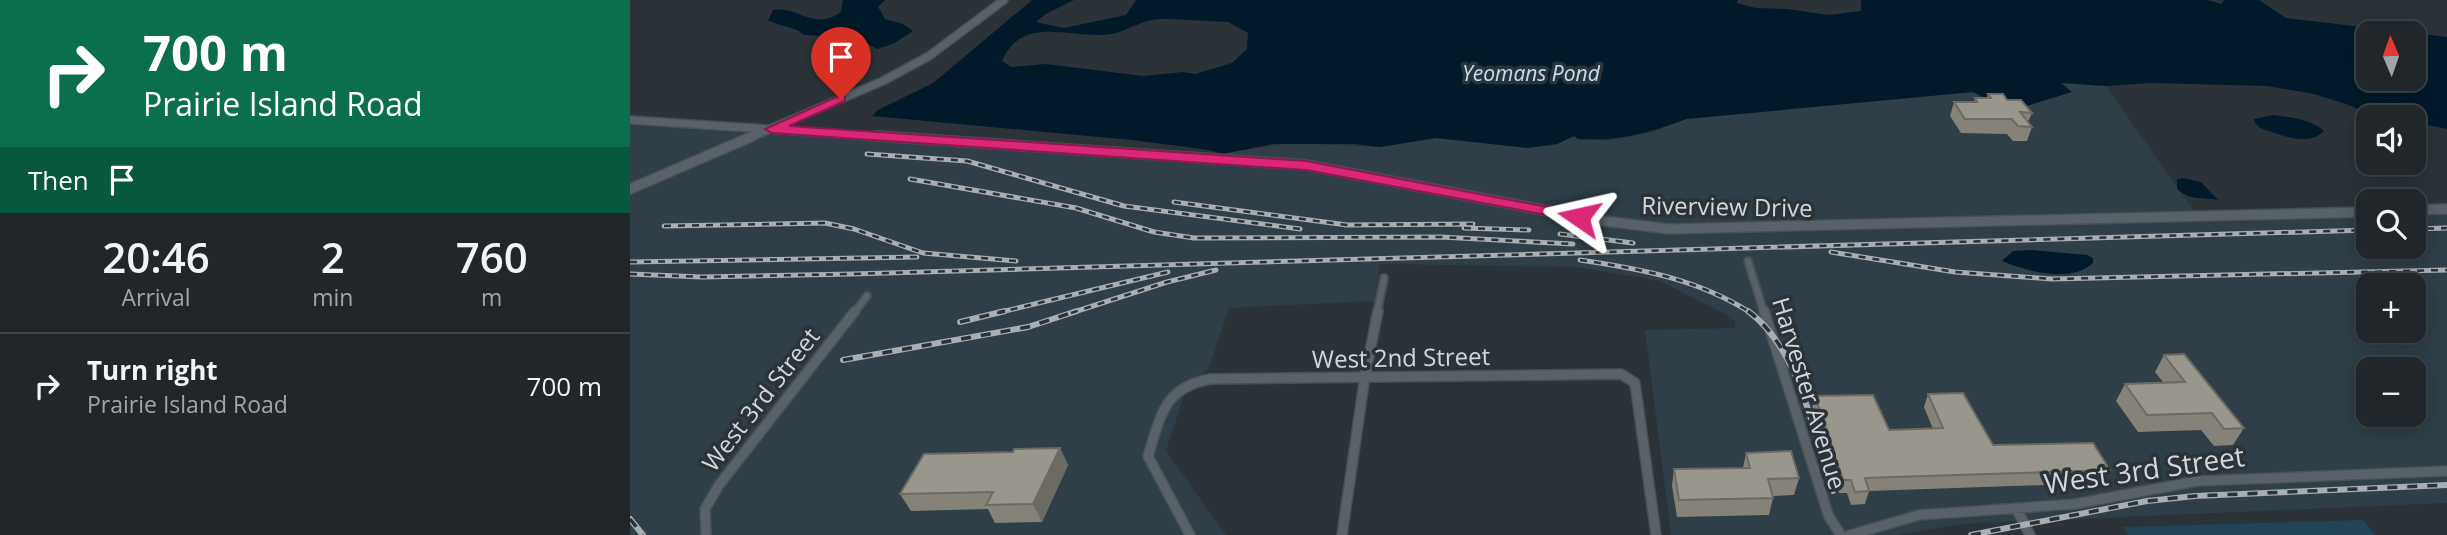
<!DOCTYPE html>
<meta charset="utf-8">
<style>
:root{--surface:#20262a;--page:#282e32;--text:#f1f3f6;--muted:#a2a5a8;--line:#3d4347}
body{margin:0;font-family:"Open Sans",sans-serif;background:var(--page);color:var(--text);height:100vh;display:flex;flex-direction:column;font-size:26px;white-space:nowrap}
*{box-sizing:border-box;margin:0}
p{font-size:23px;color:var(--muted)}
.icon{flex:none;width:38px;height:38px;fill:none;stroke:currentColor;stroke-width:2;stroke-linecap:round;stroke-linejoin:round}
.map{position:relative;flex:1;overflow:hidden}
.details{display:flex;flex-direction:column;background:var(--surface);width:630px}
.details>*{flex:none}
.banner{background:#0b6e4f;color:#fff;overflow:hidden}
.needle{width:46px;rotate:358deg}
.fabs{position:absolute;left:1726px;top:21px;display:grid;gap:14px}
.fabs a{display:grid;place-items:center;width:70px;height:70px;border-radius:14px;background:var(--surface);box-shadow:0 4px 18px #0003,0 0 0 2px var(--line);font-size:35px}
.pin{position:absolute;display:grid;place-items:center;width:60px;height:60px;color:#fff;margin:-72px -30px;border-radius:50% 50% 50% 0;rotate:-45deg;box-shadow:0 0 7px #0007}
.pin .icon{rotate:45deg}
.me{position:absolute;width:77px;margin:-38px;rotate:281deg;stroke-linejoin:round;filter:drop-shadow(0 0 5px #0008)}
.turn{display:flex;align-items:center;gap:24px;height:147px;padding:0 28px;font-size:32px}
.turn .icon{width:91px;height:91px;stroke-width:2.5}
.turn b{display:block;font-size:49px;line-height:60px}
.then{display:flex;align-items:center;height:66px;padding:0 28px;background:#0003;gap:14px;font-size:26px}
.eta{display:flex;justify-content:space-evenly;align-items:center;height:119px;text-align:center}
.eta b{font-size:42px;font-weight:600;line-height:49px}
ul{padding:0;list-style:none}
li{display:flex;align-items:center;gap:21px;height:105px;padding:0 28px;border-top:2px solid var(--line)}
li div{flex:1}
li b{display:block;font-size:26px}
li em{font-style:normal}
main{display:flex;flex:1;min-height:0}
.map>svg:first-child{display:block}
.built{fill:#2f3e47;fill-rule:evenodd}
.green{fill:#224457}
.water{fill:#001a29;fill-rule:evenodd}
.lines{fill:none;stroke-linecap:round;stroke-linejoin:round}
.minor-far1-casing{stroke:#485053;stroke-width:10}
.minor-casing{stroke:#485053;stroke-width:12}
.tertiary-far1-casing{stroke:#485053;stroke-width:10}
.tertiary-casing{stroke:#485053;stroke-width:12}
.minor-far1{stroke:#596268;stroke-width:6}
.minor{stroke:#596268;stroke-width:9}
.tertiary-far1{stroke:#596268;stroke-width:7}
.tertiary{stroke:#596268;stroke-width:9}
.rail-far1-casing{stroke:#a9aeb2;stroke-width:5}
.rail-casing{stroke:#a9aeb2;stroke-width:6}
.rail-far1{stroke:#2b3338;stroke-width:2.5;stroke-dasharray:7;stroke-linecap:butt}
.rail{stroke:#2b3338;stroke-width:3.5;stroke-dasharray:10;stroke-linecap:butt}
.wall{fill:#848279}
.shaded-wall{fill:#6b6a63}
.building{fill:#99978d;stroke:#6b6a63;stroke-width:2}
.route{fill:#db2777;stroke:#8e194d;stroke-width:2}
.labels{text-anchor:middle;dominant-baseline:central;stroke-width:7;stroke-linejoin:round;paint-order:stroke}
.far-water-label{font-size:21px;font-style:italic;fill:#c1e0f4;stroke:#2b3338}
.street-label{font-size:24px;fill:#d2d7da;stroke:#2b3338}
.near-street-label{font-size:28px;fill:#d2d7da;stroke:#2b3338}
</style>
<main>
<section class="details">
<div class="banner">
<div class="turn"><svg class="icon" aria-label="right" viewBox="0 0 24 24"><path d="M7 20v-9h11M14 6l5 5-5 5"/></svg><div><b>700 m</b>Prairie Island Road</div></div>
<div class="then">Then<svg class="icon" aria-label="arrive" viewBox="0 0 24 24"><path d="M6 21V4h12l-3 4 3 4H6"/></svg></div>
</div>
<div class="eta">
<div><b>20:46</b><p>Arrival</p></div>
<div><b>2</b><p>min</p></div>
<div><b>760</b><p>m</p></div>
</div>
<ul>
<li><svg class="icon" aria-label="right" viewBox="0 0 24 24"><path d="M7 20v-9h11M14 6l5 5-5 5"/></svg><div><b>Turn right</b><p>Prairie Island Road</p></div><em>700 m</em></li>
</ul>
</section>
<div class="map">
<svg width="1817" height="535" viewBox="0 0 1817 535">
<rect width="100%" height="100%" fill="#2b3338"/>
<path class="built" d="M1429 83 1476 86 1571 221 1738 216V247H1783V214L1817 213V503L1331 524 1268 535H1041L1015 330 1105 328V322L1099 316 1030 281 948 267 750 264 744 301 599 308 579 368 555 392 536 451 596 535H0V125L577 163 595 153 661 143 750 147 806 138 898 148 927 144 945 136 975 141 1020 133 1056 119 1344 92 1380 111 1441 92ZM1738 285H1783V331H1738ZM1738 369H1783V415H1738Z"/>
<path class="green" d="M1733 520 1745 535H1498L1493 527Z"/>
<path class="water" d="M213 0H255L248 7 255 19 273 24 283 31 263 44 247 49 229 38 174 35C164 26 150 27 138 20L143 10C167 5 183 32 211 12Z
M402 0H444L416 14 406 22 434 28 496 15 506 0H1108L1107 3 1126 8 1158 9 1198 15 1231 11V0H1578L1591 4 1594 0H1629L1656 18 1817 37V129L1783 122V117H1743L1719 105 1684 94 1637 86 1522 83 1476 86 1431 83 1442 92 1380 111 1343 92 1056 119C1020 133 986 142 948 139L944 136 927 144 898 148 806 138 750 147 725 144H643L592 154 579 150 502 140 242 116 248 110 303 83ZM539 19 598 22 618 33 617 49 602 63 565 74 553 72 513 76 416 64 381 67 372 61C393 13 442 40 482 34 496 31 505 24 518 21 524 19 532 19 539 19ZM1738 33H1783V79H1738Z
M1643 115C1659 117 1682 119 1694 131 1678 148 1649 134 1630 128L1625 123 1624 119Z
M1554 178 1571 182 1588 200C1573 197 1560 201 1547 189V179Z
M1402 250 1457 255 1463 258V263C1440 284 1397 271 1372 261L1383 251Z"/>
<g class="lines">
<defs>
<path id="minor-far1" d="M1118 261 1134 313
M224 313 237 296
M747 313 754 278"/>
<path id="minor" d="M1134 311 1199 517 1211 535
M1386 508 1400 535
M76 535 75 509 89 485 225 311
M560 535 518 456C531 416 533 388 580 379L991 374 1005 383 1026 535
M712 535 735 376 748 311
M1220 535 1289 515 1445 504 1568 481 1817 471"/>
<path id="tertiary-far1" d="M0 120 272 138
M119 138 253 81 299 56 374 0"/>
<path id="tertiary" d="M246 136 676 165 966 220 1039 229 1738 212
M0 189 123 136
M1783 210 1817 209"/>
</defs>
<use href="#minor-far1" class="minor-far1-casing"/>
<use href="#minor" class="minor-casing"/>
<use href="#tertiary-far1" class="tertiary-far1-casing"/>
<use href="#tertiary" class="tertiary-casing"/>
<use href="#minor-far1" class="minor-far1"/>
<use href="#minor" class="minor"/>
<use href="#tertiary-far1" class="tertiary-far1"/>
<use href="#tertiary" class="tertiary"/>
<defs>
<path id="rail-far1" d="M237 154 337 161 494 206 670 229
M280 179 446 208 524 232 564 238 811 237 943 244
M544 202 717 225 843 224
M34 226 195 223 224 229 293 253 386 261
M834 228 899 230
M1783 229 1817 228
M930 234 1003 243
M1201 252 1325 272 1422 279 1817 270
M950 260C1011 269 1068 279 1121 313
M0 262 287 257
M0 274 72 277 222 274 1738 230
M367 313 538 272
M441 313 537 282 586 270"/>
<path id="rail" d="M1118 311C1170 349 1183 432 1203 491
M330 322 375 311
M213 360 398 327 447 311
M0 519 13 535
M1341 535 1517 501 1565 496 1817 485"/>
</defs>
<use href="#rail-far1" class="rail-far1-casing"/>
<use href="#rail" class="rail-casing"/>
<use href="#rail-far1" class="rail-far1"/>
<use href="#rail" class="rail"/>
</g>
<path class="wall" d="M1358 94 1377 100 1402 113 1398 122 1402 127 1397 141H1383L1377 134 1331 133 1320 116 1324 102H1344L1345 98H1357Z
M1534 355 1614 428 1603 445 1584 446 1571 430 1508 432 1486 401 1495 384 1533 382 1525 372Z
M1298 394 1363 445 1480 470 1473 483 1239 491 1235 504 1221 505 1217 493H1209L1182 409 1185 396 1259 430 1303 429 1294 407Z
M430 448 438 465 412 522 365 523 358 509 281 511 270 494 383 452Z
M1116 453 1169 478 1164 495 1142 496 1143 498 1139 515 1047 517 1042 486 1044 469 1113 468Z"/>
<path class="shaded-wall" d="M430 448 438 465 412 522 403 504Z"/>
<path class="building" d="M1358 94H1373L1377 100H1391L1402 113 1390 112 1402 127 1388 126 1382 119H1335L1324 102H1347L1345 98H1361Z
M1554 354 1614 428 1594 429 1582 413 1517 415 1495 384 1555 382 1534 355Z
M1333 393 1363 445 1463 443 1480 470 1235 478 1239 491 1225 492 1221 480H1213L1185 396 1243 395 1259 430 1313 428 1298 394Z
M430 448 403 504 356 505 363 492 270 494 294 454 383 452 384 449Z
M1161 451 1169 478 1138 479 1143 498 1049 500 1044 469 1120 468 1116 453Z"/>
<path class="route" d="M211 95 215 96V101L159 126 676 161 949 213 957 217 949 221 676 170 142 133 135 129Z"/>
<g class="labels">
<g class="far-water-label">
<text x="901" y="73">Yeomans Pond</text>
</g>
<g class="street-label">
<text transform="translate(1097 206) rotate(1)">Riverview Drive</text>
<text transform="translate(771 357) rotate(-1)">West 2nd Street</text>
<text transform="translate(1180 393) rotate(73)">Harvester Avenue</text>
<text transform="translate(130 399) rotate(-52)">West 3rd Street</text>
</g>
<g class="near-street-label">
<text transform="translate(1514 469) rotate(-8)">West 3rd Street</text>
</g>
</g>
</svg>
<div class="fabs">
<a><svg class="needle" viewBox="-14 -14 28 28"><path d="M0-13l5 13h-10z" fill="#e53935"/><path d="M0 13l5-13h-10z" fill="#a2a5a8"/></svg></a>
<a><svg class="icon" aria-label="sound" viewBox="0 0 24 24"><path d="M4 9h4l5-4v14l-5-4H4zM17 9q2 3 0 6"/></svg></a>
<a><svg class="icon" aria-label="search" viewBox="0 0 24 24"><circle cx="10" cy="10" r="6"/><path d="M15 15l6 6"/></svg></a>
<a>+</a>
<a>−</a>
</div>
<div class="pin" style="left:211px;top:99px;background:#d93025"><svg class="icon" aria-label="arrive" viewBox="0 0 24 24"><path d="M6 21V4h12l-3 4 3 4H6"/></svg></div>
<svg class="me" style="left:949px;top:217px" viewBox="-20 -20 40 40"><path d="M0-17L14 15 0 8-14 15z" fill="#db2777" stroke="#fff" stroke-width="4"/></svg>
</div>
</main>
